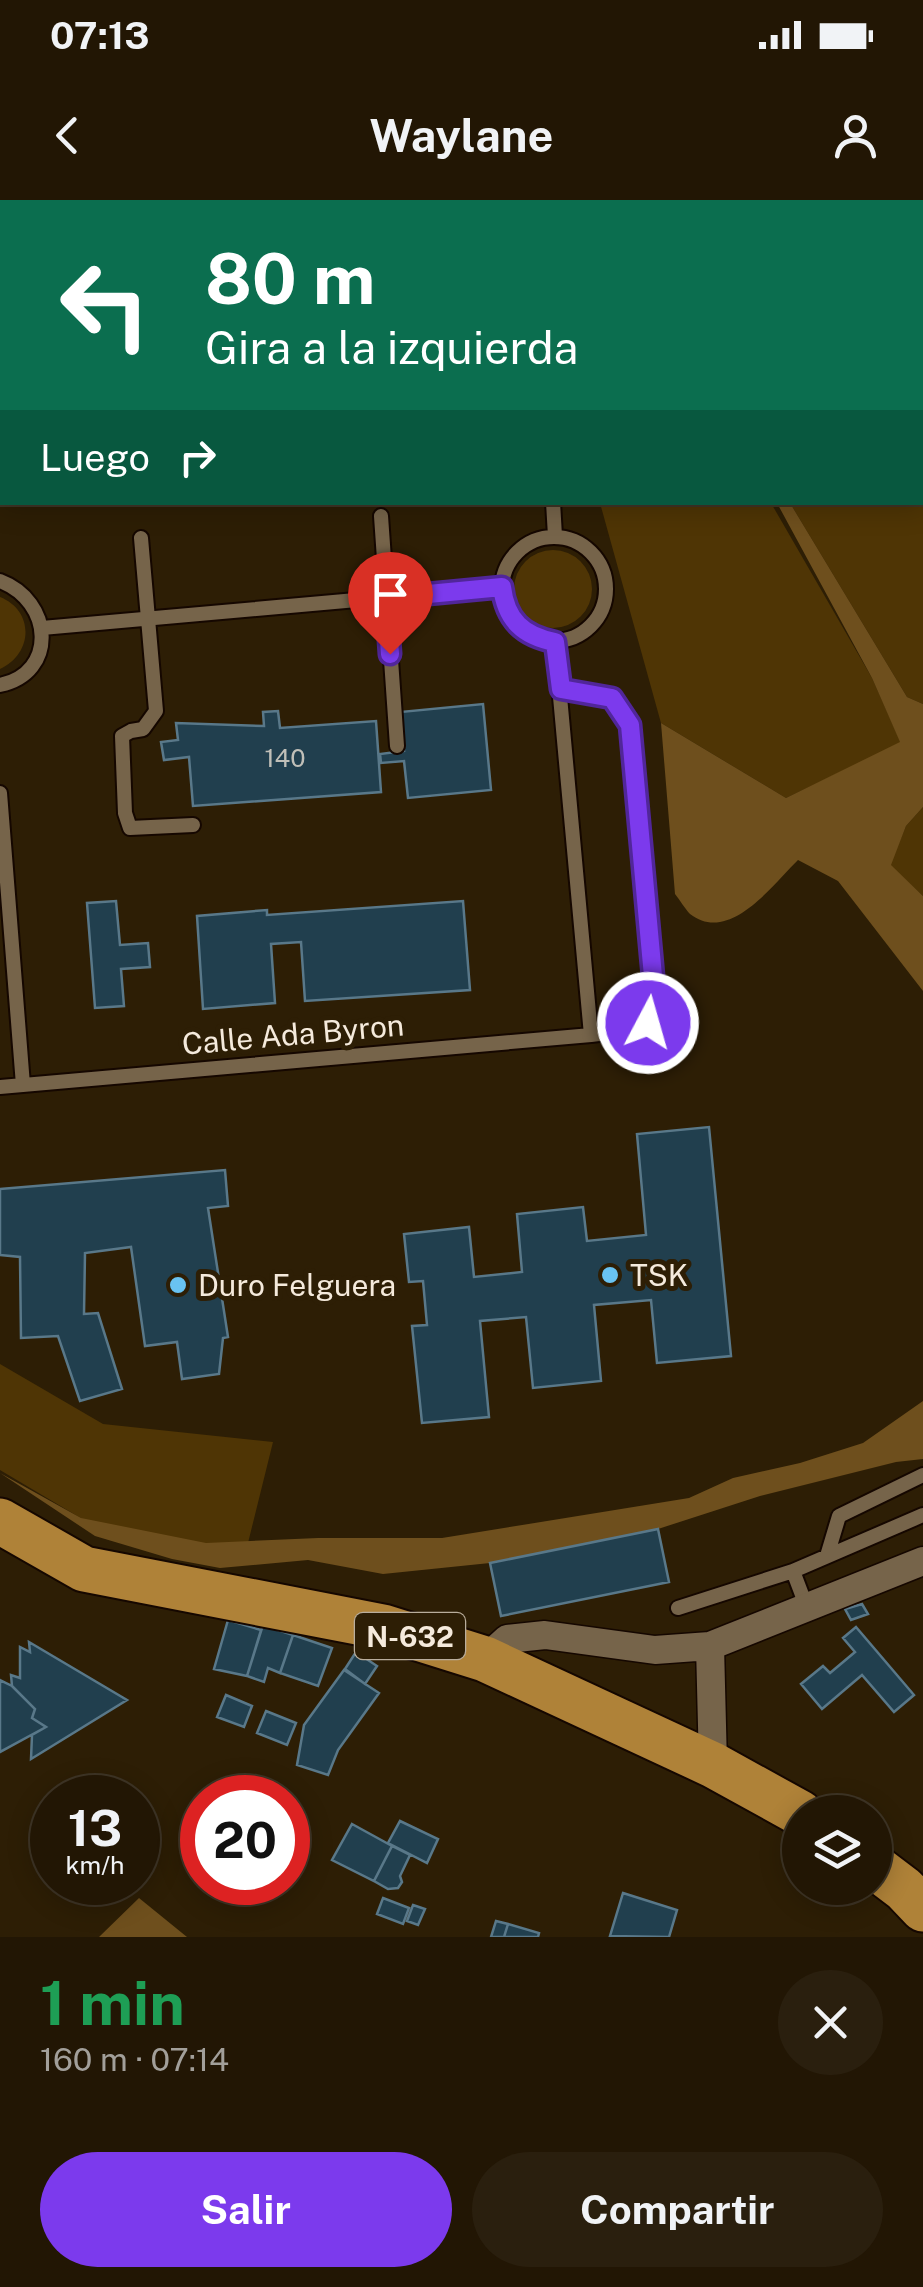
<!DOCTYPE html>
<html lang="es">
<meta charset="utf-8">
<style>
:root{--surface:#221604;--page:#2a1f0e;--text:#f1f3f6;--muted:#a29f9a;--line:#3f3526;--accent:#7c3aed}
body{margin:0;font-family:"Public Sans",sans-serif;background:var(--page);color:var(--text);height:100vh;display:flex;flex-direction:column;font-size:38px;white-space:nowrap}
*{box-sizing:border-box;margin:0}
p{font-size:32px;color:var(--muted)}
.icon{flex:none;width:55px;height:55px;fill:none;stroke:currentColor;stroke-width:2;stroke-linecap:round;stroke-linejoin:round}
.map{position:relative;height:1737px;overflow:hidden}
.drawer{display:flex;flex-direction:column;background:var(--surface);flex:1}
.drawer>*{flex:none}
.banner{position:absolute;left:0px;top:0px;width:925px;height:305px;box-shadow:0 5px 25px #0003,0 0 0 2px var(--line);background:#0b6e4f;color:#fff;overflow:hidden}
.controls{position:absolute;left:782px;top:1595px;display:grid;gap:20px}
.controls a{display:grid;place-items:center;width:110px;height:110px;border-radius:50%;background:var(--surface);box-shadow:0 5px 25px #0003,0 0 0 2px var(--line);font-size:50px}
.speed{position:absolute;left:30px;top:1575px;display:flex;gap:20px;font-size:50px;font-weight:700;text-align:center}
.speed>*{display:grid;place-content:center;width:130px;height:130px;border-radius:50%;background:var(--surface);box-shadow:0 5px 25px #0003,0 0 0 2px var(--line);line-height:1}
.speed small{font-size:25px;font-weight:400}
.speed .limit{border:15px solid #d22;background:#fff;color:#111}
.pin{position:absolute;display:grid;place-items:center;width:85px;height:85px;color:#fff;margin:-102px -42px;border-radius:50% 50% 50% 0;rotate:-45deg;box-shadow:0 0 10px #0007}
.pin .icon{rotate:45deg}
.me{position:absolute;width:110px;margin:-55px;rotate:6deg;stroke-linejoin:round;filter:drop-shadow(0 0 8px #0008)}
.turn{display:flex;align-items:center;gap:35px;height:210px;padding:0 40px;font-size:45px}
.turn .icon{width:130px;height:130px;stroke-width:2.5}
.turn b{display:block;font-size:70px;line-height:85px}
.then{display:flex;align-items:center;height:95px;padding:0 40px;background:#0003;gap:20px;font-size:38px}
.round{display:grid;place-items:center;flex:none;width:105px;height:105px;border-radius:52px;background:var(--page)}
.summary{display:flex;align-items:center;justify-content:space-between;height:170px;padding:0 40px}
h1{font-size:60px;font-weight:700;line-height:75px;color:#1e9e55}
.primary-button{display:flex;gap:20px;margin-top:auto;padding:20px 40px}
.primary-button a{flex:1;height:115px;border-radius:60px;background:var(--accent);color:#fff;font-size:40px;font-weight:700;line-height:115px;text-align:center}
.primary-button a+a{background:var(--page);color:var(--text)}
.status{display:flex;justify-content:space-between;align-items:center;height:70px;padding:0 50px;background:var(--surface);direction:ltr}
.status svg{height:28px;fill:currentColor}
header{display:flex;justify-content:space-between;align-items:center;height:130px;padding:0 40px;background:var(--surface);font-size:45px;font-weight:700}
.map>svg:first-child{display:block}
.green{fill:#4f3505}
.forest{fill:#6e4f1d}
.building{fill:#213f4e;stroke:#597889;stroke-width:2.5}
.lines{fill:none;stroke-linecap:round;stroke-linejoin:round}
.service-casing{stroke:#150700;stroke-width:18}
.minor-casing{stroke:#150700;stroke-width:31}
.trunk-casing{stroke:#150700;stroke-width:49}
.service{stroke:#76644a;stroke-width:14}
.minor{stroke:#76644a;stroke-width:28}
.trunk{stroke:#af8238;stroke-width:45}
.route-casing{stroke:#51269a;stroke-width:25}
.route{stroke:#7c3aed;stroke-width:18}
.poi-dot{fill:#69c3f1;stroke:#2d1e05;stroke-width:4}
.labels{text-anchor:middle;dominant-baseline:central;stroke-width:10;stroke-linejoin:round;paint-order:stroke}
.number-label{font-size:25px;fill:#c0bfb8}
.shield{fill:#2d1e05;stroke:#b9ad9c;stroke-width:2.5}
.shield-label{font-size:28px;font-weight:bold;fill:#f5eadc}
.street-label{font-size:30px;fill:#f5eadc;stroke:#2d1e05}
.poi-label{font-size:30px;fill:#f5eadc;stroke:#2d1e05;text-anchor:start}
</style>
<div class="status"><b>07:13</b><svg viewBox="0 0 49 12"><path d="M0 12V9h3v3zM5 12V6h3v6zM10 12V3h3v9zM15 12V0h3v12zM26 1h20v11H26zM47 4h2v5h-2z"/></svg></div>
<header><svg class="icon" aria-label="back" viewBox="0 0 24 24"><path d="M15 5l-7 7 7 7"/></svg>Waylane<svg class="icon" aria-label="person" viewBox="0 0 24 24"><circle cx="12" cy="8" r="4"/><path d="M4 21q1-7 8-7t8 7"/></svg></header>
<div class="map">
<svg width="923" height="1737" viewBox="0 0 923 1737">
<rect width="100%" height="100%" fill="#2d1e05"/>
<path class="green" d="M566 0H733L568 2Z
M923 103V504L907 497 790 303 922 302Z
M600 303H771L872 478 901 543 786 598 661 523Z
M514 389a39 39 0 1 1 78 0a39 39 0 1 1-78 0Z
M0 397C35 411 33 454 0 469Z
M923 607V696L890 665 906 626Z
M0 1164 103 1224 273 1242 246 1351 89 1323 0 1270Z"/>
<path class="forest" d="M777 303H790L907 497 923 504V607L906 626 891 665 923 696V791L838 681 798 660C774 683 730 745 690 714 685 709 680 700 675 694L661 523 786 598 900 542 872 478Z
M923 1201V1259L896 1262 760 1296 658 1329 490 1363 383 1374 308 1360 220 1368 172 1359 95 1336 0 1273 81 1318 206 1343 318 1338H442L689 1298 733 1278 800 1263 863 1243Z
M139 1698 187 1737H99Z"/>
<path class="building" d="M483 504 491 590 408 598 404 561 381 563 380 554 404 551 400 512Z
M278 511 280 528 376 521 381 592 193 606 189 557 164 560 161 542 178 540 176 523 264 526 263 512Z
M116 701 120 745 148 743 150 767 121 769 124 806 95 808 87 703Z
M463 701 470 790 305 801 301 742 271 744 275 803 203 809 197 716 267 710V715Z
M709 927 731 1156 657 1163 651 1100 594 1105 601 1181 533 1188 526 1117 480 1121 489 1217 422 1223 412 1126 427 1125 423 1081 409 1082 404 1034 469 1027 474 1077 522 1072 517 1014 583 1007 587 1041 646 1035 637 934Z
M225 970 228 1006 208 1008 228 1137 223 1138 219 1174 182 1179 177 1142 145 1146 131 1047 85 1053 84 1114 98 1113 122 1189 80 1201 58 1136 21 1138 20 1057 0 1055V989Z
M658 1329 669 1382 501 1416 490 1363Z
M862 1404 868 1414 851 1420 845 1409Z
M228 1420 261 1430 247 1476 214 1469Z
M263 1425 293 1435 280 1473 268 1468 264 1482 247 1476Z
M856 1427 914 1495 894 1512 862 1475 822 1509 801 1484 823 1466 830 1473 855 1452 843 1438Z
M293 1435 332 1448 318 1486 280 1473Z
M29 1442 127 1500 31 1559 32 1535 46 1527 32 1518 35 1509 12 1486 11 1475 20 1478V1447L30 1452Z
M356 1452 377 1466 365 1484 345 1469Z
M344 1470 379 1493 338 1550 328 1575 297 1565 304 1525Z
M0 1480 12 1486 35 1509 32 1518 46 1527 0 1552Z
M226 1495 252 1506 244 1527 217 1517Z
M266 1511 296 1523 287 1545 257 1533Z
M400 1621 438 1639 427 1663 388 1643Z
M352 1624 392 1646 374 1681 332 1660Z
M392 1646 410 1655 400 1676 402 1682 398 1688 388 1689 374 1681Z
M623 1693 677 1710 669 1737 610 1736Z
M383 1698 409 1708 403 1724 377 1714Z
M413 1705 425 1709 418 1725 407 1721Z
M496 1721 508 1724 504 1737H491Z
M508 1724 539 1733 538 1737H504Z"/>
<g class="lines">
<defs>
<path id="service" d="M0 148H2
M553 302 555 336
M381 316 397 546
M502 389a52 52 0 1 1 104 0a52 52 0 1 1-104 0Z
M141 338 156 511 143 529 131 531 122 536 125 613 130 628 193 625
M0 381C53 401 58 473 0 485
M42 428 502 387
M555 442 591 835
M0 593 23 885
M0 887 591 835 638 829 648 823 655 798 629 525 612 499 561 489
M827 1356 839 1316 923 1275
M793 1371 923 1315
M678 1408 793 1371 807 1408"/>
<path id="minor" d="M710 1446 713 1565
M485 1459 507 1439 545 1435 655 1450 710 1446 923 1361"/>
<path id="trunk" d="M0 1321 84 1369 383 1427 485 1459 713 1565 800 1613
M875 1667 904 1689 923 1709"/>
</defs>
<use href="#service" class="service-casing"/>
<use href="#minor" class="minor-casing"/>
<use href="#trunk" class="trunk-casing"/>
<use href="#service" class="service"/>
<use href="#minor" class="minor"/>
<use href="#trunk" class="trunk"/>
</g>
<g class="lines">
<defs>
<path id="route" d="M390 454 386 398 502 387C506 420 523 436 555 442L561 489 612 498 630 525 655 798 648 823"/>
</defs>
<use href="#route" class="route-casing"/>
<use href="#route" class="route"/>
</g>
<g class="poi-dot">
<circle cx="610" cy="1075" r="10"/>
<circle cx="178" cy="1085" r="10"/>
</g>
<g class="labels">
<g class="number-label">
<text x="285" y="558">140</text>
</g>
<rect class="shield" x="355" y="1413" width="110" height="46" rx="8"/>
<g class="shield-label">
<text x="410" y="1436">N-632</text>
</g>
<g class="street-label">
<text transform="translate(293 834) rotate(-5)">Calle Ada Byron</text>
</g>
<g class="poi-label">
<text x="630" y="1075">TSK</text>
<text x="198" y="1085">Duro Felguera</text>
</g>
</g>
</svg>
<div class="controls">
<a><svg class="icon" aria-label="layers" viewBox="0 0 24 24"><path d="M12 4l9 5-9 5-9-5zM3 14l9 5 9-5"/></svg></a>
</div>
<div class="speed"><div>13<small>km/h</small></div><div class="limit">20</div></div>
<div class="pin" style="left:390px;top:454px;background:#d93025"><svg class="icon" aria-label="arrive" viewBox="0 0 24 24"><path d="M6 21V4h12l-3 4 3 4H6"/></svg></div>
<svg class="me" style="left:648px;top:823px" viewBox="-20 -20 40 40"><circle r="17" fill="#7c3aed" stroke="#fff" stroke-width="3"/><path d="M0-11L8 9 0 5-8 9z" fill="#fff"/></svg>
<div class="banner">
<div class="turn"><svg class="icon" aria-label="left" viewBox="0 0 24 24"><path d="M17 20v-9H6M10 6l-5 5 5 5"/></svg><div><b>80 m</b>Gira a la izquierda</div></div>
<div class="then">Luego<svg class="icon" aria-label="right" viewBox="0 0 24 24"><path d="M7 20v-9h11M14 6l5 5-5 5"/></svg></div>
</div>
</div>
<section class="drawer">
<div class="summary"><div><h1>1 min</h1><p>160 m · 07:14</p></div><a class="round"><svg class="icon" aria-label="close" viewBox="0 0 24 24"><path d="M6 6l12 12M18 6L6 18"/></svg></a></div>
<div class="primary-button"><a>Salir</a><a>Compartir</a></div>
</section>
